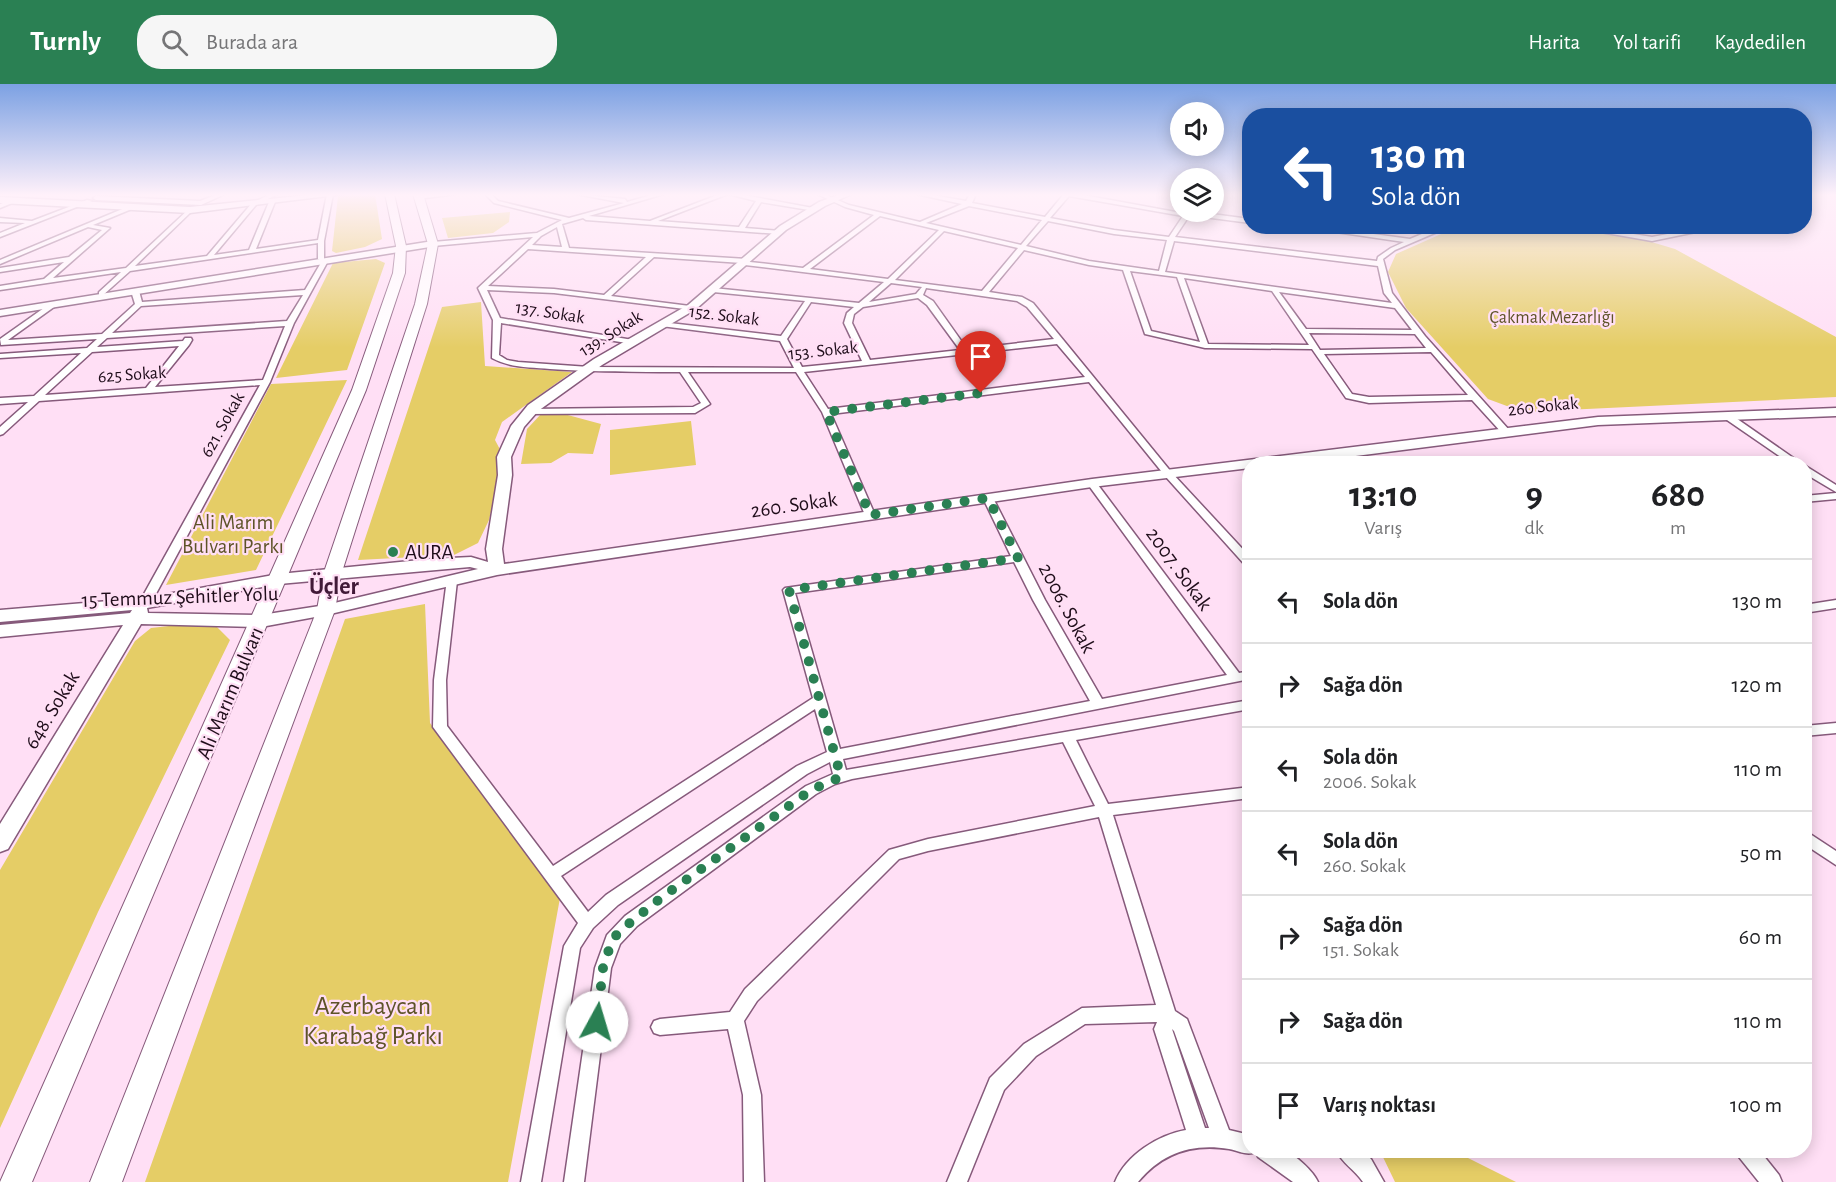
<!DOCTYPE html>
<html lang="tr">
<meta charset="utf-8">
<style>
:root{--surface:#fff;--page:#f6f6f6;--text:#202124;--muted:#757577;--line:#e0e0e0;--accent:#2a8053}
body{margin:0;font-family:"Alegreya Sans",sans-serif;background:var(--page);color:var(--text);height:100vh;display:flex;flex-direction:column;font-size:22px;white-space:nowrap}
*{box-sizing:border-box;margin:0}
p{font-size:20px;color:var(--muted)}
.icon{flex:none;width:33px;height:33px;fill:none;stroke:currentColor;stroke-width:2;stroke-linecap:round;stroke-linejoin:round}
.map{position:relative;flex:1;overflow:hidden}
.details{position:absolute;left:1242px;top:372px;width:570px;height:702px;display:flex;flex-direction:column;background:var(--surface);border-radius:24px;box-shadow:0 3px 15px #0003}
.details>*{flex:none}
.guide{position:absolute;left:1242px;top:24px;width:570px;height:126px;border-radius:24px;box-shadow:0 3px 15px #0003;background:#1a4fa0;color:#fff;overflow:hidden}
.fabs{position:absolute;left:1170px;top:18px;display:grid;gap:12px}
.fabs a{display:grid;place-items:center;width:54px;height:54px;border-radius:50%;background:var(--surface);box-shadow:0 3px 15px #0003;font-size:30px}
.pin{position:absolute;display:grid;place-items:center;width:51px;height:51px;color:#fff;margin:-62px -26px;border-radius:50% 50% 50% 0;rotate:-45deg;box-shadow:0 0 6px #0007}
.pin .icon{rotate:45deg}
.me{position:absolute;width:66px;margin:-33px;rotate:6deg;stroke-linejoin:round;filter:drop-shadow(0 0 4px #0008)}
.turn{display:flex;align-items:center;gap:21px;height:126px;padding:0 30px;font-size:27px}
.turn .icon{width:78px;height:78px;stroke-width:2.5}
.turn b{display:block;font-size:42px;line-height:51px}
.eta{display:flex;justify-content:space-evenly;align-items:center;height:102px;text-align:center}
.eta b{font-size:36px;font-weight:700;line-height:42px}
ul{padding:0;list-style:none}
li{display:flex;align-items:center;gap:18px;height:84px;padding:0 30px;border-top:2px solid var(--line)}
li div{flex:1}
li b{display:block;font-size:22px}
li em{font-style:normal}
header{display:flex;align-items:center;gap:36px;box-sizing:border-box;height:84px;padding:0 30px;background:var(--accent);color:#fff}
header strong{font-size:28px}
nav{display:flex;gap:33px;margin-inline-start:auto;font-size:21px}
.search{width:420px;height:54px;background:var(--page);display:flex;align-items:center;gap:15px;box-sizing:border-box;padding:0 21px;border-radius:24px;color:var(--muted);font-size:22px}
.map>svg:first-child{display:block}
.green{fill:#e5cd66}
.lines{fill:none;stroke-linecap:round;stroke-linejoin:round}
.street-casing{stroke:#865a7b;stroke-width:3}
.secondary-casing{stroke:#865a7b;stroke-width:3}
.primary-casing{stroke:#865a7b;stroke-width:2}
.street{fill:#fff;fill-rule:evenodd}
.secondary{fill:#fff;fill-rule:evenodd}
.primary{fill:#fff;fill-rule:evenodd}
.route{stroke:#2a8053;stroke-width:10;stroke-dasharray:0 18}
.poi-dot{fill:#2a8053;stroke:#ffdff5;stroke-width:2}
.labels{text-anchor:middle;dominant-baseline:central;stroke-width:4.5;stroke-linejoin:round;paint-order:stroke}
.far-street-label{font-size:18px;fill:#1f0d1a;stroke:#ffdff5}
.far-park-label{font-size:18px;fill:#5e5328;stroke:#ffdff5}
.street-label{font-size:21px;fill:#1f0d1a;stroke:#ffdff5}
.park-label{font-size:21px;fill:#5e5328;stroke:#ffdff5}
.poi-label{font-size:21px;fill:#1f0d1a;stroke:#ffdff5;text-anchor:start}
.quarter-label{font-size:24px;font-weight:bold;fill:#411a38;stroke:#ffdff5}
.near-park-label{font-size:26px;fill:#5e5328;stroke:#ffdff5}
</style>
<header>
<strong>Turnly</strong>
<div class="search"><svg class="icon" aria-label="search" viewBox="0 0 24 24"><circle cx="10" cy="10" r="6"/><path d="M15 15l6 6"/></svg>Burada ara</div>
<nav><a>Harita</a><a>Yol tarifi</a><a>Kaydedilen</a></nav>
</header>
<div class="map">
<svg width="1836" height="1098" viewBox="0 0 1836 1098">
<rect width="100%" height="100%" fill="#ffdff5"/>
<path class="green" d="M359 110H375L382 155 365 163 336 169 332 167 338 112Z
M510 128 509 138 493 149 448 154 442 134Z
M1457 143H1560L1638 154 1675 165 1836 253V313L1523 328 1488 315 1406 224 1388 188 1396 170Z
M376 175 385 179 347 286 276 294 333 179Z
M481 218 485 282 572 288 502 338 495 356 504 373 489 436 478 459 454 471 358 476 442 223Z
M347 296 256 486 166 501 271 300Z
M542 329 564 330 601 340 593 370 568 369 551 379 521 380 527 345Z
M691 337 696 381 610 391V346Z
M425 520 430 639 560 814 508 1098H145L345 535Z
M178 541 216 542 230 556 98 828 0 1044V786L135 557 151 544Z
M1394 1066 1454 1067 1516 1098H1395L1381 1069Z"/>
<g class="lines">
<defs>
<path id="street" d="M218 110H225L201 121 96 116 93 114 96 112 200 117Z
M271 110H278L256 121 214 171 249 166 269 118 272 116 275 118 256 165 318 156 327 110H333L324 157V175L328 177 294 239 270 298 151 519 145 523 141 522 139 519 260 301 39 317 3 350 0 351V343L28 318 0 320V314L34 312 81 269 0 274V270L87 264 97 255 1 261 0 255 51 219H54V223L8 256 102 250 135 220 131 207 135 205 139 207 142 218 305 206 322 177 318 175V159L130 187 102 212H99V208L121 188 0 206V202L44 195 64 178 0 188V184L69 173 102 146 88 143 0 180V176L132 121 134 124 93 141 110 144 53 194 126 184 190 124 192 127 135 182 207 172 252 119ZM303 211 287 237 112 249 141 222ZM285 242 263 296 155 303 189 261 192 256 191 254H185L183 257 97 263 107 254ZM179 262 146 304 45 311 92 268Z
M485 110H491L498 117 569 134 624 119 576 110 625 115 627 118 655 110H664L589 132 650 137 720 110H738L813 124 815 127 761 118 745 144 781 147V149L779 150 586 136 583 134 562 140 569 164 747 175 750 178 803 184 874 131 845 123 817 110H824L849 121 920 138 962 120 916 110H927L966 117 970 110H976L972 119 1045 133 1064 110H1078L1192 131 1204 129 1250 135V139L1204 133 1187 135 1175 153 1377 177 1378 173 1391 164 1404 158 1295 142H1315L1410 155 1441 142H1451L1395 166 1383 175 1392 209 1425 252 1510 347 1508 349H1502L1472 316 1369 319 1346 314 1312 265 1205 264 1145 250 1123 186 1089 181 1024 166 989 208 1022 213 1033 219 1172 389 1250 473V483L1246 482 1166 393 1089 298 831 330 875 431 870 434 865 431 822 328 796 288H688L710 320 695 329 527 330 526 328 530 325 693 323 701 319 680 288C637 288 594 288 550 285 530 283 510 284 492 274L493 236 478 204 533 153 433 162 430 160 433 158 537 149 562 136 494 119ZM728 110 756 117 739 143 658 137ZM1069 112 1183 132 1169 153 1114 146 1050 134ZM969 122 1042 136 1021 161 926 139ZM880 132 939 146 888 195 810 185ZM1048 137 1114 150 1167 156 1159 187 1089 177 1026 162ZM557 143 562 163 532 161 541 152ZM944 147 1018 164 982 207 895 196ZM1174 157 1378 182 1384 209 1392 219 1165 188ZM528 165 646 173 604 211 554 205 488 202ZM654 173 742 179 745 181 884 198 859 219 713 204 709 206 713 208 805 217 781 252 661 238 657 240 661 242 780 257 794 284 589 283 518 278 507 276 499 271 501 239 633 260 637 258 633 256 500 234 487 206 554 209 693 226 694 224 690 222 611 212ZM1130 187 1177 193 1200 258 1151 247ZM1184 194 1272 207 1309 261 1208 260ZM891 199 922 203 916 210 869 218ZM926 204 1017 217 1027 223 1054 255 967 265 933 217 923 211ZM1279 208 1395 224 1412 246 1306 245ZM918 214 927 221 960 266 870 276 852 239 854 230 863 223ZM811 218 854 223 847 229 844 239 862 277 802 283 787 255ZM1309 249 1415 250 1426 264 1320 266ZM1057 260 1085 293 828 325 804 288ZM1431 268 1468 311 1369 313 1352 310 1324 270Z
M12 116 17 117 0 124V120Z
M87 116 92 117 0 153V149L25 139 0 138V134L32 137Z
M1566 142H1584L1652 153 1709 142H1725L1652 157Z
M1730 331 1733 332 1802 380H1791L1727 336V332Z
M1804 381 1836 401V408L1804 389Z
M1092 396 1095 397 1239 589 1250 587V595L843 675 846 686 1250 616V625L1076 656 1108 720 1250 703V714L1113 731 1175 927 1187 935 1229 1046 1250 1051V1066C1259 1066 1274 1064 1283 1066 1295 1070 1314 1088 1318 1098H1293L1258 1073 1256 1068C1247 1072 1239 1067 1229 1065 1192 1059 1162 1069 1138 1098H1115C1126 1071 1158 1051 1186 1046L1154 945 1157 938 1085 940 1036 972 1004 1006 967 1098H947L990 994 1024 960 1082 924 1156 921 1099 733 928 767 899 775 757 917 744 937 761 1011 764 1098H744L743 1011 728 945 660 951 654 949 651 943 654 937 660 935 730 928 745 905 889 766 928 755 1095 722 1063 658 852 695 835 700 816 710 637 842 620 860 611 884 584 1098H564L595 884 607 851 625 832 806 702 833 690 830 678 807 690 618 821 593 844 580 864 541 1098H521L564 862 578 839 433 643 434 596 447 495H455L457 497 446 596 447 642 553 782 813 614 783 506 785 504 1011 472 983 414 984 412 988 411 993 414 1045 516 1102 615 1227 591 1087 399ZM1014 478 1033 516 1090 617 840 665 795 509ZM815 625 827 668 797 682 606 811 588 828 561 792ZM1172 945 1174 947 1209 1044H1205Z
M1836 409V415L1804 418V412Z
M1836 516V524L1804 529V521Z
M1836 639V649L1804 652V642Z
M1804 746 1836 767V781L1804 760Z
M1336 1066H1361L1371 1075 1384 1098H1363C1355 1086 1342 1079 1336 1066Z
M1736 1066H1759L1779 1091 1782 1098H1759L1739 1073Z"/>
<path id="secondary" d="M318 110H344L190 129 0 119V113L190 123Z
M420 110H457L417 115Z
M841 110H852L825 122 786 146 696 225 602 281 538 327 524 343 511 373 512 391 502 465 504 480 1092 395 1598 333 1836 324V332L1598 341 1293 380H1250V384L1092 403 497 491 326 531 261 543 141 540 8 765 0 768V740L123 541 0 553V541L130 529 132 526 0 538V526L145 514 279 490 430 475 471 473 488 478 486 465 498 391 497 373 511 342 528 321 594 275 688 221 780 142 819 118ZM470 483 478 485 326 521 261 531 148 529 147 524 279 500Z
M433 157 438 160 436 162 0 232V226Z"/>
<path id="primary" d="M385 110H394L406 162 405 189 366 306 32 1098H0L352 306 393 189 396 162Z
M413 110H423L438 160 427 220 341 491 335 526 122 1098H90L317 526 323 491 415 220 428 160Z"/>
</defs>
<use href="#street" class="street-casing"/>
<use href="#secondary" class="secondary-casing"/>
<use href="#primary" class="primary-casing"/>
<use href="#street" class="street"/>
<use href="#secondary" class="secondary"/>
<use href="#primary" class="primary"/>
</g>
<linearGradient id="sky" x2="0" y2="1"><stop stop-color="#7ca1e3"/><stop offset="0.42" stop-color="#fff1fa"/><stop offset="1" stop-color="#fff1fa" stop-opacity="0"/></linearGradient>
<rect width="1836" height="264" fill="url(#sky)"/>
<g class="lines">
<path class="route" d="M597 938 603 884 612 856 621 846 661 814 811 706 841 693 789 506 1018 474 988 414 870 431 826 328 981 309"/>
</g>
<circle class="poi-dot" cx="393" cy="468" r="6"/>
<g class="labels">
<g class="far-street-label">
<text transform="translate(550 229) rotate(9)">137. Sokak</text>
<text transform="translate(724 232) rotate(7)">152. Sokak</text>
<text transform="translate(611 250) rotate(-32)">139. Sokak</text>
<text transform="translate(823 267) rotate(-6)">153. Sokak</text>
<text transform="translate(132 291) rotate(-4)">625 Sokak</text>
<text transform="translate(1543 323) rotate(-6)">260 Sokak</text>
<text transform="translate(223 341) rotate(-61)">621. Sokak</text>
</g>
<g class="far-park-label">
<text x="1552" y="234">Çakmak Mezarlığı</text>
</g>
<g class="street-label">
<text transform="translate(794 421) rotate(-8)">260. Sokak</text>
<text transform="translate(1179 485) rotate(54)">2007. Sokak</text>
<text transform="translate(180 513) rotate(-2)">15 Temmuz Şehitler Yolu</text>
<text transform="translate(1067 524) rotate(62)">2006. Sokak</text>
<text transform="translate(230 609) rotate(-67)">Ali Marım Bulvarı</text>
<text transform="translate(52 626) rotate(-59)">648. Sokak</text>
</g>
<g class="park-label">
<text x="233" y="438">Ali Marım<tspan x="233" dy="24">Bulvarı Parkı</tspan></text>
</g>
<g class="poi-label">
<text x="405" y="468">AURA</text>
</g>
<g class="quarter-label">
<text x="334" y="503">Üçler</text>
</g>
<g class="near-park-label">
<text x="373" y="922">Azerbaycan<tspan x="373" dy="30">Karabağ Parkı</tspan></text>
</g>
</g>
</svg>
<div class="fabs">
<a><svg class="icon" aria-label="sound" viewBox="0 0 24 24"><path d="M4 9h4l5-4v14l-5-4H4zM17 9q2 3 0 6"/></svg></a>
<a><svg class="icon" aria-label="layers" viewBox="0 0 24 24"><path d="M12 4l9 5-9 5-9-5zM3 14l9 5 9-5"/></svg></a>
</div>
<div class="pin" style="left:981px;top:309px;background:#d93025"><svg class="icon" aria-label="arrive" viewBox="0 0 24 24"><path d="M6 21V4h12l-3 4 3 4H6"/></svg></div>
<svg class="me" style="left:597px;top:938px" viewBox="-20 -20 40 40"><circle r="19" fill="#fff"/><path d="M0-13L10 11 0 6-10 11z" fill="#2a8053"/></svg>
<div class="guide">
<div class="turn"><svg class="icon" aria-label="left" viewBox="0 0 24 24"><path d="M17 20v-9H6M10 6l-5 5 5 5"/></svg><div><b>130 m</b>Sola dön</div></div>
</div>
<section class="details">
<div class="eta">
<div><b>13:10</b><p>Varış</p></div>
<div><b>9</b><p>dk</p></div>
<div><b>680</b><p>m</p></div>
</div>
<ul>
<li><svg class="icon" aria-label="left" viewBox="0 0 24 24"><path d="M17 20v-9H6M10 6l-5 5 5 5"/></svg><div><b>Sola dön</b></div><em>130 m</em></li>
<li><svg class="icon" aria-label="right" viewBox="0 0 24 24"><path d="M7 20v-9h11M14 6l5 5-5 5"/></svg><div><b>Sağa dön</b></div><em>120 m</em></li>
<li><svg class="icon" aria-label="left" viewBox="0 0 24 24"><path d="M17 20v-9H6M10 6l-5 5 5 5"/></svg><div><b>Sola dön</b><p>2006. Sokak</p></div><em>110 m</em></li>
<li><svg class="icon" aria-label="left" viewBox="0 0 24 24"><path d="M17 20v-9H6M10 6l-5 5 5 5"/></svg><div><b>Sola dön</b><p>260. Sokak</p></div><em>50 m</em></li>
<li><svg class="icon" aria-label="right" viewBox="0 0 24 24"><path d="M7 20v-9h11M14 6l5 5-5 5"/></svg><div><b>Sağa dön</b><p>151. Sokak</p></div><em>60 m</em></li>
<li><svg class="icon" aria-label="right" viewBox="0 0 24 24"><path d="M7 20v-9h11M14 6l5 5-5 5"/></svg><div><b>Sağa dön</b></div><em>110 m</em></li>
<li><svg class="icon" aria-label="arrive" viewBox="0 0 24 24"><path d="M6 21V4h12l-3 4 3 4H6"/></svg><div><b>Varış noktası</b></div><em>100 m</em></li>
</ul>
</section>
</div>
